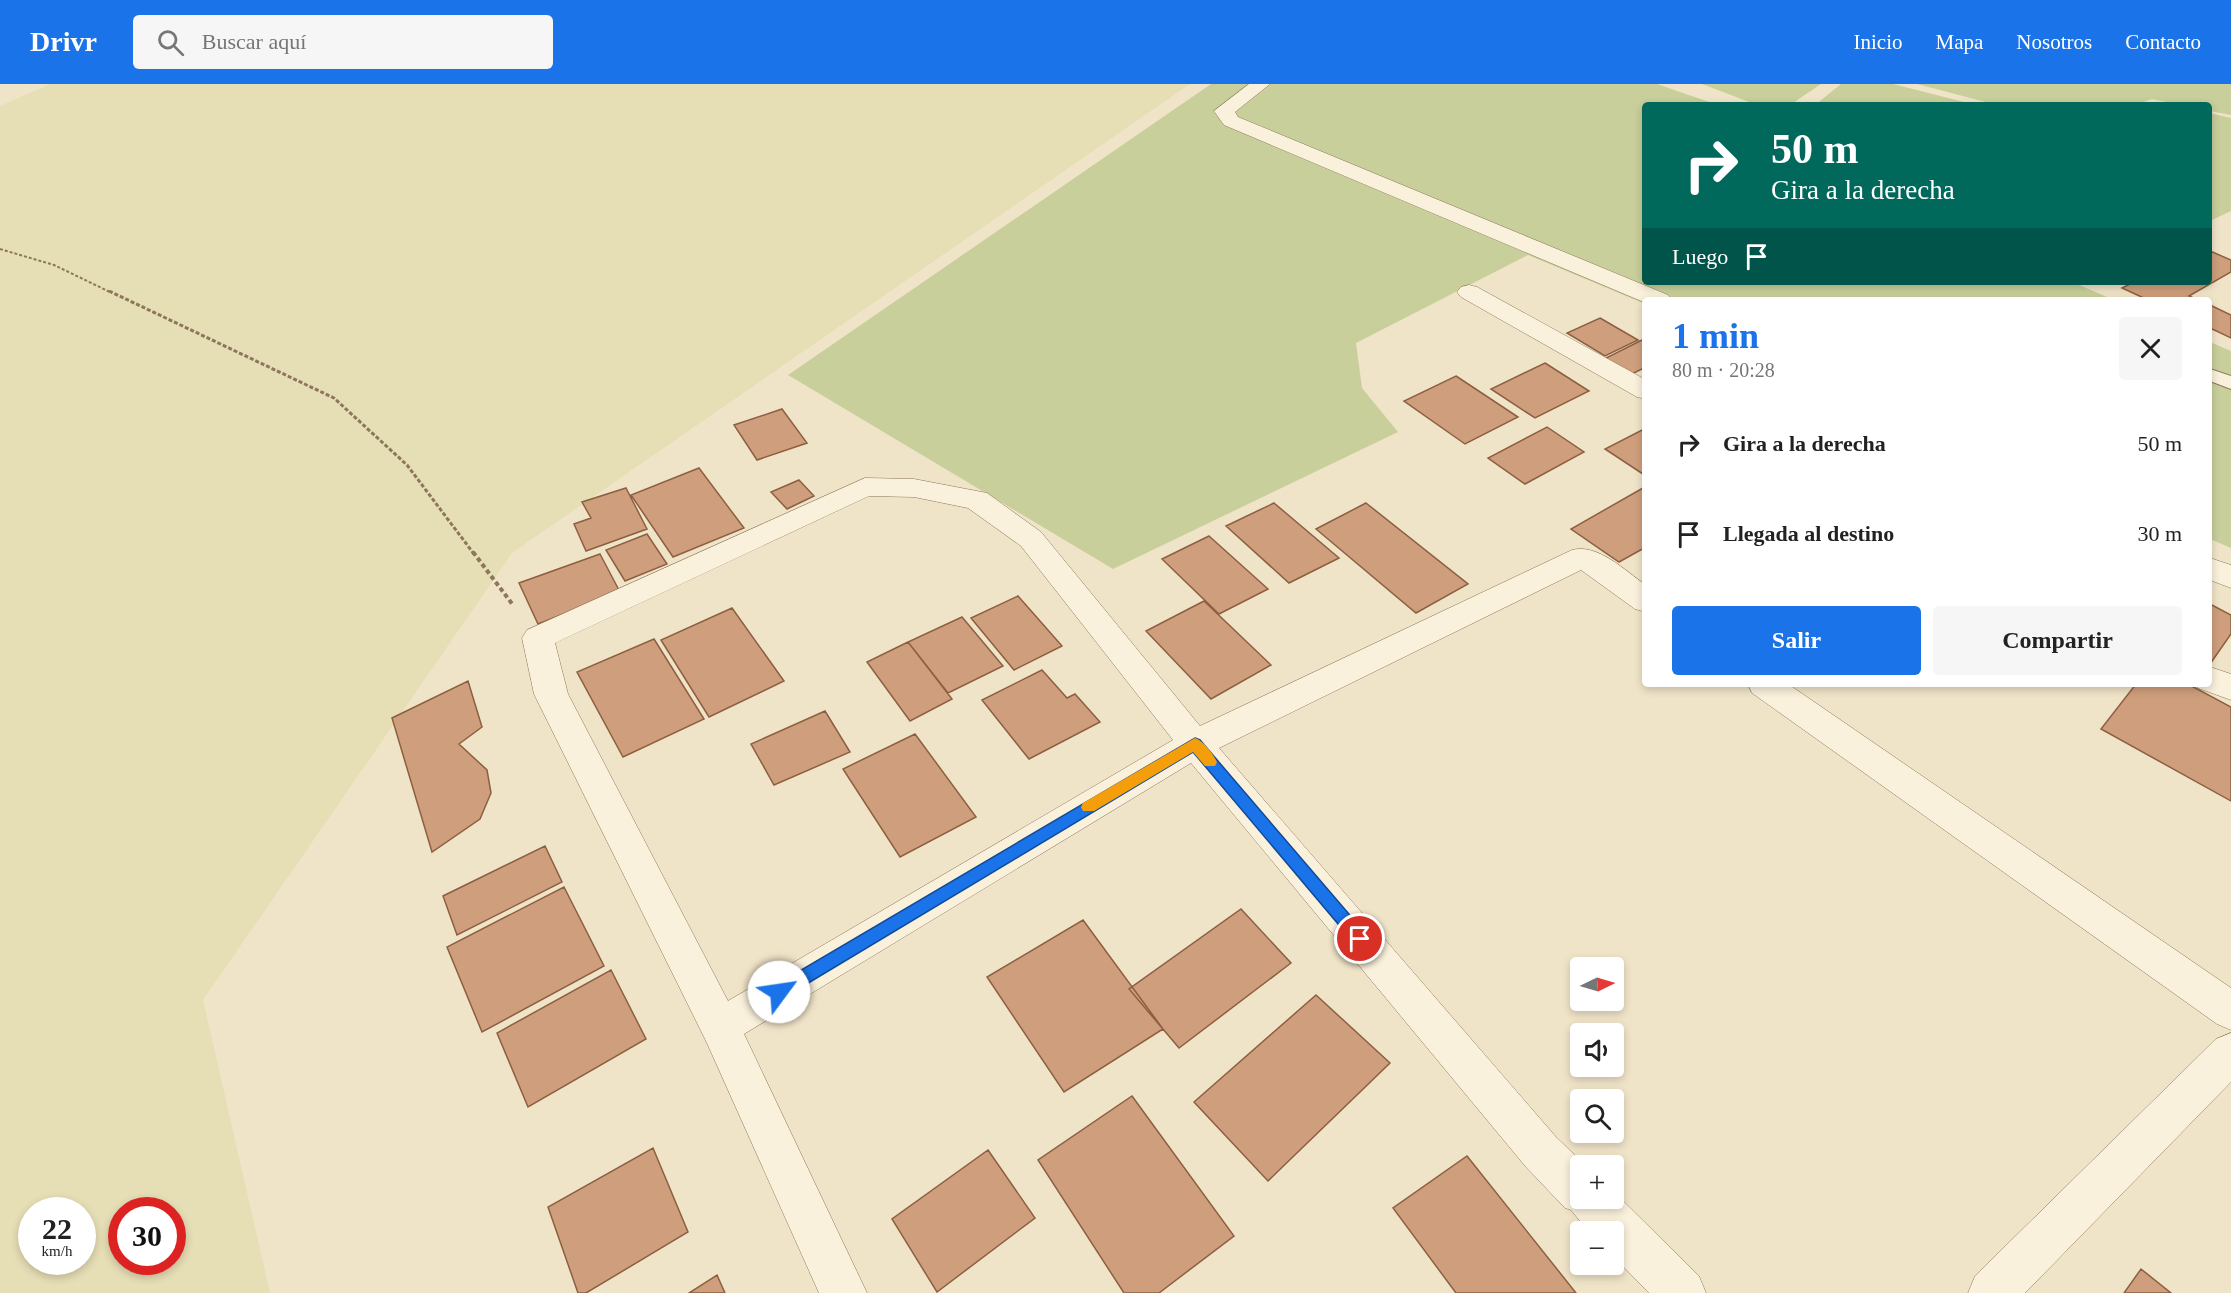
<!DOCTYPE html>
<html lang="es">
<meta charset="utf-8">
<style>
:root{--surface:#fff;--page:#f6f6f6;--text:#222;--muted:#767676;--accent:#1a73e8}
body{margin:0;font-family:"Times New Roman",serif;background:var(--page);color:var(--text);height:100vh;display:flex;flex-direction:column;font-size:22px;white-space:nowrap}
*{box-sizing:border-box;margin:0}
p{font-size:20px;color:var(--muted)}
.icon{flex:none;width:33px;height:33px;fill:none;stroke:currentColor;stroke-width:2;stroke-linecap:round;stroke-linejoin:round}
.map{position:relative;flex:1;overflow:hidden}
.drawer{position:absolute;left:1642px;top:213px;width:570px;height:390px;display:flex;flex-direction:column;background:var(--surface);border-radius:6px;box-shadow:0 3px 9px #0003}
.drawer>*{flex:none}
.guide{position:absolute;left:1642px;top:18px;width:570px;height:183px;border-radius:6px;box-shadow:0 3px 9px #0003;background:#00695c;color:#fff;overflow:hidden}
.needle{width:39px;rotate:85deg}
.tools{position:absolute;left:1570px;top:873px;display:grid;gap:12px}
.tools a{display:grid;place-items:center;width:54px;height:54px;border-radius:6px;background:var(--surface);box-shadow:0 3px 9px #0003;font-size:30px}
.speed{position:absolute;left:18px;top:1113px;display:flex;gap:12px;font-size:30px;font-weight:700;text-align:center}
.speed>*{display:grid;place-content:center;width:78px;height:78px;border-radius:50%;background:var(--surface);box-shadow:0 3px 9px #0003;line-height:1}
.speed small{font-size:15px;font-weight:400}
.speed .limit{border:9px solid #d22;background:#fff;color:#111}
.pin{position:absolute;display:grid;place-items:center;width:51px;height:51px;color:#fff;margin:-26px;border:3px solid #fff;border-radius:50%;box-shadow:0 2px 6px #0007}
.me{position:absolute;width:66px;margin:-33px;rotate:59deg;stroke-linejoin:round;filter:drop-shadow(0 0 4px #0008)}
.turn{display:flex;align-items:center;gap:21px;height:126px;padding:0 30px;font-size:27px}
.turn .icon{width:78px;height:78px;stroke-width:2.5}
.turn b{display:block;font-size:42px;line-height:51px}
.then{display:flex;align-items:center;height:57px;padding:0 30px;background:#0003;gap:12px;font-size:22px}
.round{display:grid;place-items:center;flex:none;width:63px;height:63px;border-radius:6px;background:var(--page)}
.overview{display:flex;align-items:center;justify-content:space-between;height:102px;padding:0 30px}
h1{font-size:36px;font-weight:800;line-height:45px;color:var(--accent)}
.button{display:flex;gap:12px;margin-top:auto;padding:12px 30px}
.button a{flex:1;height:69px;border-radius:6px;background:var(--accent);color:#fff;font-size:24px;font-weight:800;line-height:69px;text-align:center}
.button a+a{background:var(--page);color:var(--text)}
ul{padding:0;list-style:none}
li{display:flex;align-items:center;gap:18px;height:90px;padding:0 30px}
li div{flex:1}
li b{display:block;font-size:22px}
li em{font-style:normal}
header{display:flex;align-items:center;gap:36px;box-sizing:border-box;height:84px;padding:0 30px;background:var(--accent);color:#fff}
header strong{font-size:28px}
nav{display:flex;gap:33px;margin-inline-start:auto;font-size:21px}
.search{width:420px;height:54px;background:var(--page);display:flex;align-items:center;gap:15px;box-sizing:border-box;padding:0 21px;border-radius:6px;color:var(--muted);font-size:22px}
.map>svg:first-child{display:block}
.farmland{fill:#e6deb5;fill-rule:evenodd}
.green{fill:#c9cf9b}
.building{fill:#cf9f7d;stroke:#8d5f41;stroke-width:1.5}
.lines{fill:none;stroke-linecap:round;stroke-linejoin:round}
.service-casing{stroke:#8d765c;stroke-width:2}
.minor-casing{stroke:#8d765c;stroke-width:1}
.path-far2{stroke:#8d765c;stroke-width:2;stroke-dasharray:3 2;stroke-linecap:butt}
.path-far1{stroke:#8d765c;stroke-width:3;stroke-dasharray:4 2;stroke-linecap:butt}
.path{stroke:#8d765c;stroke-width:4;stroke-dasharray:4.5 3;stroke-linecap:butt}
.service{fill:#faf1dc;fill-rule:evenodd}
.minor{fill:#faf1dc;fill-rule:evenodd}
.route{fill:#1a73e8;stroke:#114b97;stroke-width:1.5}
.slow{fill:#f59e0b}
</style>
<header>
<strong>Drivr</strong>
<div class="search"><svg class="icon" aria-label="search" viewBox="0 0 24 24"><circle cx="10" cy="10" r="6"/><path d="M15 15l6 6"/></svg>Buscar aquí</div>
<nav><a>Inicio</a><a>Mapa</a><a>Nosotros</a><a>Contacto</a></nav>
</header>
<div class="map">
<svg width="2231" height="1209" viewBox="0 0 2231 1209">
<rect width="100%" height="100%" fill="#f0e4c8"/>
<path class="farmland" d="M50 0H1190L512 469 203 916 270 1209H0V22ZM32 1126H82V1178H32ZM122 1126H172V1178H122Z"/>
<path class="green" d="M1211 0H1657L1718 21H1646V198H2081L2077 200 2114 216H1646L1645 220 1528 171 1356 259 1362 304 1398 348 1113 485 788 291Z
M1702 0H1821L1790 21H1757Z
M1841 0H1893L1976 21H1815Z
M1917 0H2231V31L2210 27V21H2181L2152 15 2135 21H1997Z
M2210 29 2231 34V127L2210 137Z
M2210 258 2231 267V464L2210 455Z"/>
<path class="building" d="M2210 167 2231 176V188L2189 212 2198 216H2148L2122 204 2134 198H2210Z
M2210 221 2231 231V254L2210 244Z
M1600 234 1638 256 1605 272 1567 249Z
M1646 254V283L1630 291 1604 275Z
M1545 279 1589 307 1535 334 1491 305Z
M1456 292 1518 333 1465 360 1404 317Z
M782 325 807 359 757 376 734 341Z
M1547 343 1584 368 1525 400 1488 374Z
M1646 344V392L1605 365Z
M699 384 744 444 673 473 631 411Z
M799 396 814 412 787 425 771 408Z
M626 404 647 445 586 467 574 440 591 434 582 418Z
M1643 404 1646 406V463L1619 478 1571 445Z
M1274 419 1339 474 1289 499 1226 442Z
M1366 419 1468 500 1416 529 1316 445Z
M647 450 667 480 625 497 606 466Z
M1209 452 1268 505 1219 530 1162 475Z
M600 470 620 508 538 540 519 499Z
M1018 512 1062 562 1014 586 971 534Z
M1204 517 1271 581 1211 615 1146 547Z
M2210 520 2231 531V550L2210 580Z
M732 524 784 597 709 633 661 556Z
M962 533 1003 582 948 609 908 558Z
M654 555 704 635 623 673 577 588Z
M908 558 952 615 910 637 867 578Z
M1042 586 1067 614 1075 610 1100 638 1029 675 982 616Z
M468 597 482 643 459 660 487 686 491 709 480 735 432 768 392 634Z
M2136 600H2188L2231 623V717L2101 645Z
M825 627 850 668 774 701 751 660Z
M915 650 976 733 900 773 843 685Z
M545 762 562 798 457 851 443 812Z
M564 803 604 882 482 948 447 863Z
M1241 825 1291 879 1179 964 1129 905Z
M1083 836 1163 945 1064 1008 987 893Z
M611 886 646 955 528 1023 497 949Z
M1316 911 1390 979 1268 1097 1194 1018Z
M1132 1012 1234 1152 1159 1209H1124L1038 1076Z
M653 1064 688 1148 586 1209H578L548 1123Z
M988 1066 1035 1134 937 1208 892 1135Z
M1467 1072 1576 1209H1456L1393 1124Z
M2141 1185 2171 1209H2124Z
M717 1191 725 1209H689Z"/>
<g class="lines">
<defs>
<path id="service" d="M2210 285 2231 292V305L2210 297Z"/>
<path id="minor" d="M1249 0H1270L1235 28 1238 33 1668 211 1672 216H1646V219L1224 41 1214 27Z
M1469 201 1477 203 1646 296V315L1637 313 1461 213 1457 208 1461 203Z
M865 394 914 395 987 409 1041 448 1200 642 1572 466C1598 459 1625 487 1646 501V528L1635 525 1581 486 1219 664 1556 1053 1586 1082H1581V1114H1614V1108L1699 1192 1706 1209H1649L1614 1173V1148H1589L1571 1126 1565 1124 1526 1083 1191 679 744 950 867 1209H819L706 957 534 610 522 554 527 546ZM869 412 914 413 968 424 1021 462 1173 656 728 917 568 610 555 559Z
M2210 474 2231 481V504L2210 496Z
M2210 583 2231 590V616L2198 604 2196 600H2210Z
M1748 600H1788L2231 904V946L2217 940 1752 609Z
M2231 949V998L2025 1209H1968L1975 1192 2216 955Z"/>
</defs>
<use href="#service" class="service-casing"/>
<use href="#minor" class="minor-casing"/>
<path class="path-far2" d="M0 165 54 181 112 209"/>
<path class="path-far1" d="M109 207 334 314 407 381 474 470"/>
<path class="path" d="M473 468 513 521"/>
<use href="#service" class="service"/>
<use href="#minor" class="minor"/>
</g>
<path class="route" d="M1195 654 1200 656 1366 850 1368 855 1366 860 1360 862 1355 860 1193 668 785 913 779 915 774 913 771 908 774 902Z"/>
<path class="slow" d="M1195 654C1204 657 1213 670 1217 678L1215 682H1205L1193 668 1094 727H1083L1081 723 1083 719Z"/>
</svg>
<div class="tools">
<a><svg class="needle" viewBox="-14 -14 28 28"><path d="M0-13l5 13h-10z" fill="#e53935"/><path d="M0 13l5-13h-10z" fill="#767676"/></svg></a>
<a><svg class="icon" aria-label="sound" viewBox="0 0 24 24"><path d="M4 9h4l5-4v14l-5-4H4zM17 9q2 3 0 6"/></svg></a>
<a><svg class="icon" aria-label="search" viewBox="0 0 24 24"><circle cx="10" cy="10" r="6"/><path d="M15 15l6 6"/></svg></a>
<a>+</a>
<a>−</a>
</div>
<div class="speed"><div>22<small>km/h</small></div><div class="limit">30</div></div>
<div class="pin" style="left:1360px;top:855px;background:#d93025"><svg class="icon" aria-label="arrive" viewBox="0 0 24 24"><path d="M6 21V4h12l-3 4 3 4H6"/></svg></div>
<svg class="me" style="left:779px;top:908px" viewBox="-20 -20 40 40"><circle r="19" fill="#fff"/><path d="M0-13L10 11 0 6-10 11z" fill="#1a73e8"/></svg>
<div class="guide">
<div class="turn"><svg class="icon" aria-label="right" viewBox="0 0 24 24"><path d="M7 20v-9h11M14 6l5 5-5 5"/></svg><div><b>50 m</b>Gira a la derecha</div></div>
<div class="then">Luego<svg class="icon" aria-label="arrive" viewBox="0 0 24 24"><path d="M6 21V4h12l-3 4 3 4H6"/></svg></div>
</div>
<section class="drawer">
<div class="overview"><div><h1>1 min</h1><p>80 m · 20:28</p></div><a class="round"><svg class="icon" aria-label="close" viewBox="0 0 24 24"><path d="M6 6l12 12M18 6L6 18"/></svg></a></div>
<ul>
<li><svg class="icon" aria-label="right" viewBox="0 0 24 24"><path d="M7 20v-9h11M14 6l5 5-5 5"/></svg><div><b>Gira a la derecha</b></div><em>50 m</em></li>
<li><svg class="icon" aria-label="arrive" viewBox="0 0 24 24"><path d="M6 21V4h12l-3 4 3 4H6"/></svg><div><b>Llegada al destino</b></div><em>30 m</em></li>
</ul>
<div class="button"><a>Salir</a><a>Compartir</a></div>
</section>
</div>
